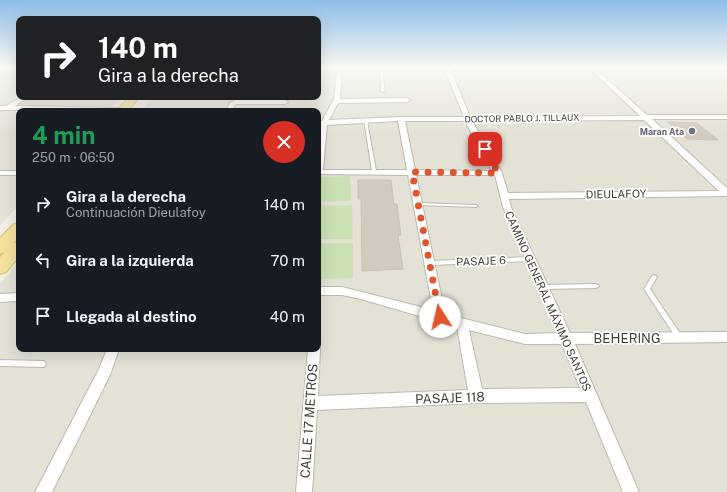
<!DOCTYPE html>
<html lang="es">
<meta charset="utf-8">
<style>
:root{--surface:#171b24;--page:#242831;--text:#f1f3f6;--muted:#9ea1a6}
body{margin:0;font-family:"Public Sans",sans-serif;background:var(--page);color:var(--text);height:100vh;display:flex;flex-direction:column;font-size:15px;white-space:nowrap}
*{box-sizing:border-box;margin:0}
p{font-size:13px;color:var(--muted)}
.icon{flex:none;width:22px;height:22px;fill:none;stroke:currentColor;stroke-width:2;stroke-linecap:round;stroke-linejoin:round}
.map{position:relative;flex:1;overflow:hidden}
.details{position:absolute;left:16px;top:108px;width:305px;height:244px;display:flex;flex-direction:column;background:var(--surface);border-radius:8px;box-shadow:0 4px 16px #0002}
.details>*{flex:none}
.top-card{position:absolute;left:16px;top:16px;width:305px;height:84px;border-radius:8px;box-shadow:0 4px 16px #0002;background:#202124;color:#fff;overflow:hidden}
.pin{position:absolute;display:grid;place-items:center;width:34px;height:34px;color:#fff;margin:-17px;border-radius:8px;box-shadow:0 2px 6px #0006}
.me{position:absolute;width:44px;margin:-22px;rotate:350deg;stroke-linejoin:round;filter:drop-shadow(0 0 3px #0008)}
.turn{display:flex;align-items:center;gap:14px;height:84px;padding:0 16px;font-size:18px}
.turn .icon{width:52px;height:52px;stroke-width:2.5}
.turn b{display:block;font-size:28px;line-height:34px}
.round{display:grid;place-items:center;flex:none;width:42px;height:42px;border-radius:21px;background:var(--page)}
.head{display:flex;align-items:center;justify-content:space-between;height:68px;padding:0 16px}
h1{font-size:24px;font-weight:700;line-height:30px;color:#1e9e55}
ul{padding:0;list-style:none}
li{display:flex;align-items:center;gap:12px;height:56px;padding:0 16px}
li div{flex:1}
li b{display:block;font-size:15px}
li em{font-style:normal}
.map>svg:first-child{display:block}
.residential{fill:#e4e1d5}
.green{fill:#c9e1b3}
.building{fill:#d1cbbd;stroke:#cbc3b1}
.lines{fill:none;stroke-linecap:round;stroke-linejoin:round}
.service-casing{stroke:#beb9ad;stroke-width:2}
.minor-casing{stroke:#beb9ad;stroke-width:2}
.primary-casing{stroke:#d6be6f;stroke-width:2}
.service{fill:#fff;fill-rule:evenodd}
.minor{fill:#fff;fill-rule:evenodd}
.primary{fill:#f3e19d;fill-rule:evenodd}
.route{stroke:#e3542c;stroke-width:7;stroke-dasharray:0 12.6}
.worship-dot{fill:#6b7280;stroke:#fff;stroke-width:1.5}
.labels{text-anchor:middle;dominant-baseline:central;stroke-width:3.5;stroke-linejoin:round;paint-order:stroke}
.far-street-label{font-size:9px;fill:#433f36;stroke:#fff}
.far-worship-label{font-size:9px;font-weight:bold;fill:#5b616d;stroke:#fff;text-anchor:end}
.street-label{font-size:11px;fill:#433f36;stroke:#fff}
.near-street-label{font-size:13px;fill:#433f36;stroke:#fff}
</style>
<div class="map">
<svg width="727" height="492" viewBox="0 0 727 492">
<rect width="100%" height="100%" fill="#f1efe6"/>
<path class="residential" d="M0 67H19V97H121L107 111H19V205L0 225Z
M318 67H727V492H0V284L19 261V349H318V111H141L153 97H318Z"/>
<path class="green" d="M350 176 351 201 318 202V177Z
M352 205 353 239H318V206Z
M318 243H353V278L318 279Z"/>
<path class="building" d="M668 122 697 123 718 140 687 139Z
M358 180H391L394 204H397L401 235H398L403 269 362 271 361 199H358Z"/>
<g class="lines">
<defs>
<path id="service" d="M380 67 382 68 385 91 383 92 381 91Z
M364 120 367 121 376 171 374 172 372 171Z
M417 203 476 205 478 206 476 207 419 205 417 204Z
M531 257 534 259 531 261 431 265 429 264 428 263 429 262 431 261Z
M654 275 656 276 657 277 650 289 681 335 682 337 681 339 679 340 677 339 644 289 652 276Z
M596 284 598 285 599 286 598 287 596 288 543 289H541L540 287 541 285H543Z
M0 360 43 361 45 362 46 364 45 366 43 367 0 366Z"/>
<path id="minor" d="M318 67H727V70H597L647 115H727V119H652L727 188V196L509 199 511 207 570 333 727 332V342L575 344 639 492H623L586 402 476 403 317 410 312 492H296L308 349H318V345L320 349 318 396 468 390 457 327 361 299 342 295H318V287H342L433 310 408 175 318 174V137L320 125H318V121H322L334 99 337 70H318ZM342 70H445L464 117H401L329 120 338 103 407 102 410 100 407 98 340 99ZM451 70H591L640 116 470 117ZM644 120 719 191 508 193 502 173 472 121ZM398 121 407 170H323L327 125ZM405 121H465L492 171 415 170ZM416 175H495L503 207 558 333 525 334 445 314ZM469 330 525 344H562L580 388 482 389Z
M21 97H28L15 106 124 108 127 110H0V106H6Z
M236 100H285L288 102 285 104H237L235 105 232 111H226L230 103Z
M0 171H19V175H0Z
M19 293V301L0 302V294Z
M107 349H119L110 375 52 492H35L99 369Z"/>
<path id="primary" d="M129 97H139L128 111H117Z
M19 223V237L14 243 19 241V257L6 272 0 274V257L5 252 0 254V238L14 224Z"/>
</defs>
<use href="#service" class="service-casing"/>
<use href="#minor" class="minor-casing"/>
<use href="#primary" class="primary-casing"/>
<use href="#service" class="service"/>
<use href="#minor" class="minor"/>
<use href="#primary" class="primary"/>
</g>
<linearGradient id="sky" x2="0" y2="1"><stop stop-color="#8ebde8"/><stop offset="0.49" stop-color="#f9f8f4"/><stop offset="1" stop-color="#f9f8f4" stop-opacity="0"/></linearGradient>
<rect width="727" height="136" fill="url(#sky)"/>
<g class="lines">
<path class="route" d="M440 317 412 172 498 173 485 149"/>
</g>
<circle class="worship-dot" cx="692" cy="131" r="4"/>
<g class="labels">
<g class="far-street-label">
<text transform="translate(522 118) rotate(-1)">DOCTOR PABLO J. TILLAUX</text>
</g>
<g class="far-worship-label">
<text x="684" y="131">Maran Ata</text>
</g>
<g class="street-label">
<text transform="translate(616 194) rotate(-1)">DIEULAFOY</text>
<text transform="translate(481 261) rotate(-2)">PASAJE 6</text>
<text transform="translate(548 301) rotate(66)">CAMINO GENERAL MÁXIMO SANTOS</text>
</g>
<g class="near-street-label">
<text x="627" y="338">BEHERING</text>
<text transform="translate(450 398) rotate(-2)">PASAJE 118</text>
<text transform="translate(309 421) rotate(-86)">CALLE 17 METROS</text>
</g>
</g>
</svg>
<div class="pin" style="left:485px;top:149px;background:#d93025"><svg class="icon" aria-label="arrive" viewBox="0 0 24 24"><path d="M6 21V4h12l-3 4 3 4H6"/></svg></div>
<svg class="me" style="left:440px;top:317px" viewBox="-20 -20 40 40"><circle r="19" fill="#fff"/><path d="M0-13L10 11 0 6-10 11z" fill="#e3542c"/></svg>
<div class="top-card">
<div class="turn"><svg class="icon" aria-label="right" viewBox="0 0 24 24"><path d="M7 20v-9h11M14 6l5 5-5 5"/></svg><div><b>140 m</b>Gira a la derecha</div></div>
</div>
<section class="details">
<div class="head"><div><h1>4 min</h1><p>250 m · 06:50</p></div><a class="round" style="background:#d93025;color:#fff"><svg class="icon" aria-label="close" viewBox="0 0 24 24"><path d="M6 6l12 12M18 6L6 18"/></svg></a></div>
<ul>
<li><svg class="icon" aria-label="right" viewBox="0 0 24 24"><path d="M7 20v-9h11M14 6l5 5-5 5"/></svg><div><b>Gira a la derecha</b><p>Continuación Dieulafoy</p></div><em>140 m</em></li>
<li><svg class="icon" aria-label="left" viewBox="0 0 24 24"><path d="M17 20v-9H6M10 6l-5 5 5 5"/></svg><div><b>Gira a la izquierda</b></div><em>70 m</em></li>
<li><svg class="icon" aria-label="arrive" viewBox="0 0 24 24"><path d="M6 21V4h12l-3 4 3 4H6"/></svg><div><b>Llegada al destino</b></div><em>40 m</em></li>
</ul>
</section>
</div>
